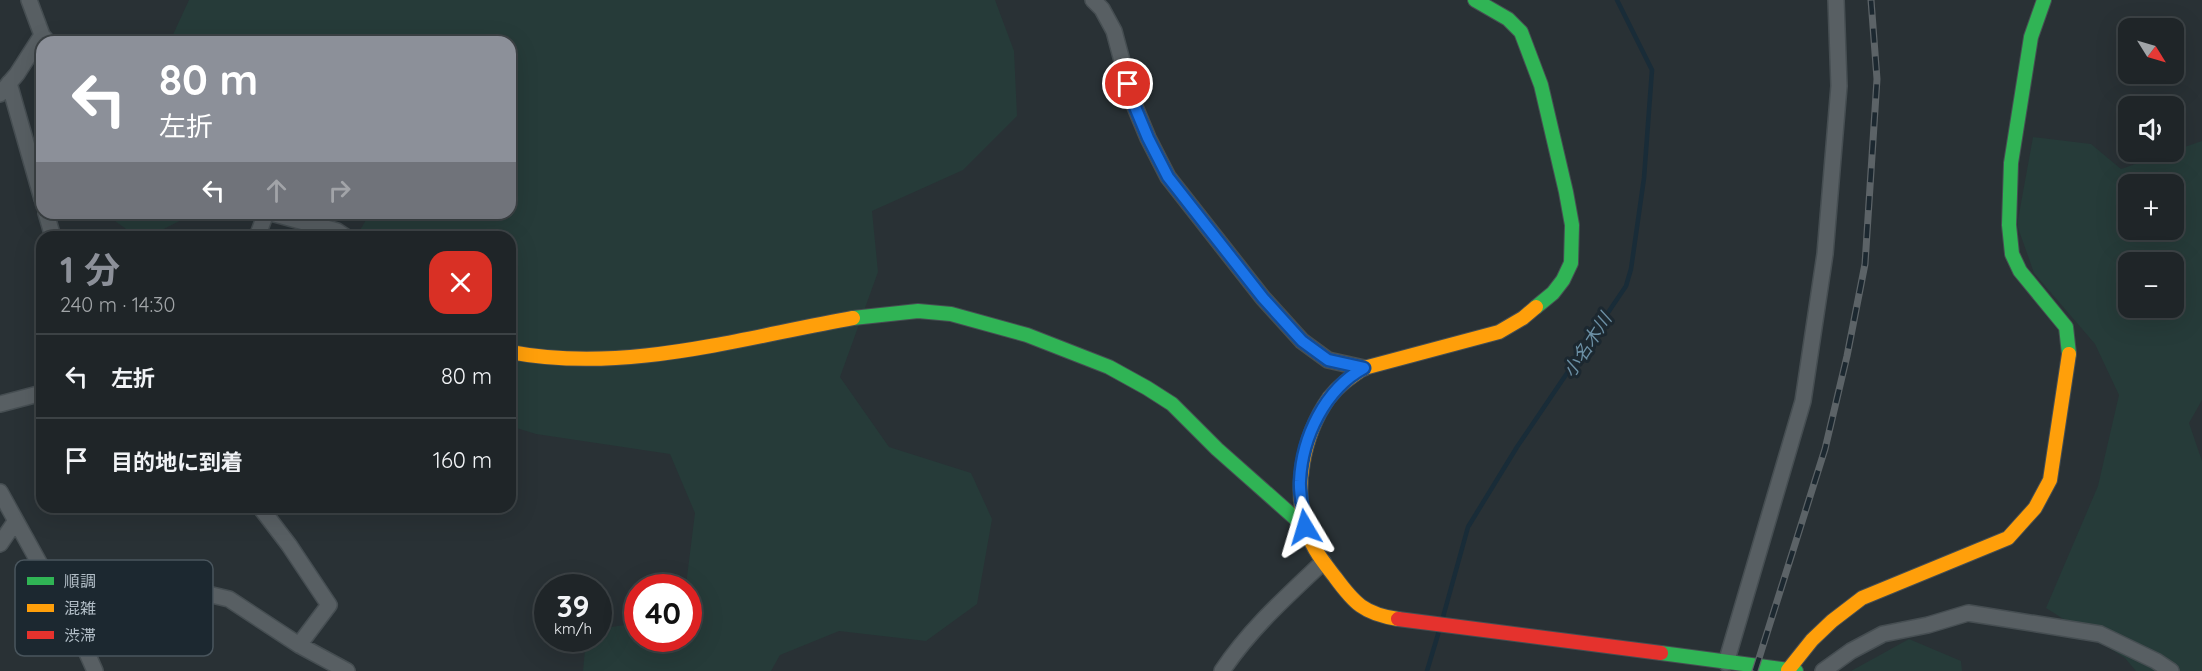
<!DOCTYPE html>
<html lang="ja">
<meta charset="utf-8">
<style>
:root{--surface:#1f2528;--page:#2c3134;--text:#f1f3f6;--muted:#a1a5a8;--line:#3c4245;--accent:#8c9099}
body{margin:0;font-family:Quicksand,"Noto Sans JP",sans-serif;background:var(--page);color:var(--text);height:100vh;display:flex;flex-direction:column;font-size:22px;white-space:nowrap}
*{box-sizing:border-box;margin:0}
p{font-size:20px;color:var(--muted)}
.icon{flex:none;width:33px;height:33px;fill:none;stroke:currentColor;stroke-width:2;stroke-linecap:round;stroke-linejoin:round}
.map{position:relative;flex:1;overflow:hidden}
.sheet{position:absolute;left:36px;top:231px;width:480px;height:282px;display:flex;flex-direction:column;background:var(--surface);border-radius:18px;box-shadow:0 6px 24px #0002,0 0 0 2px var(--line)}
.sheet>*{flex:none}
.guide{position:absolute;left:36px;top:36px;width:480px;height:183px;border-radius:18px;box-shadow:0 6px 24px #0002,0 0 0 2px var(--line);background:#8c9099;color:#fff;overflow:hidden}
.needle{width:39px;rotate:127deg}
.fabs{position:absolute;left:2118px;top:18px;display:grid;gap:12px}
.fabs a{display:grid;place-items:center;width:66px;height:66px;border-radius:12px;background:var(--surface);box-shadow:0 6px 24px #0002,0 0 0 2px var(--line);font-size:30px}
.speed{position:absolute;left:534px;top:574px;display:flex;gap:12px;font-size:30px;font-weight:700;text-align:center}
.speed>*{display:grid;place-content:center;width:78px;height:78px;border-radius:50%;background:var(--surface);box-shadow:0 6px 24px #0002,0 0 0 2px var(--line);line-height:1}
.speed small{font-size:15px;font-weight:400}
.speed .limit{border:9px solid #d22;background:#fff;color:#111}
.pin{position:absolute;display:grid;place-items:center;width:51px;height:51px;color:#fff;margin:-26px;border:3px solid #fff;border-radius:50%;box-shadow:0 2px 6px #0007}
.me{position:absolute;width:66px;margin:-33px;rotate:353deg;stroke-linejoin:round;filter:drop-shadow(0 0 4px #0008)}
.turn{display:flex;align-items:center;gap:21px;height:126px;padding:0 24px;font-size:27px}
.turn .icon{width:78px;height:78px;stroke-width:2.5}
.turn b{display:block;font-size:42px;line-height:51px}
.lanes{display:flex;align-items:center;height:57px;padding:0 24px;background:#0003;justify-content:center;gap:30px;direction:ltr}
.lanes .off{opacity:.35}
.round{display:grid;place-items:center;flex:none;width:63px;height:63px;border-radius:18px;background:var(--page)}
.headline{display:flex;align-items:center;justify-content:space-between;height:102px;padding:0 24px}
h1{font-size:36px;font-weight:700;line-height:45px;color:var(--accent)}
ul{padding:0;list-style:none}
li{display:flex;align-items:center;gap:18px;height:84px;padding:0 24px;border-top:2px solid var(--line)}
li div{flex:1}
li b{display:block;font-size:22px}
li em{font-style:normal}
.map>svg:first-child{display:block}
.green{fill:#263b39;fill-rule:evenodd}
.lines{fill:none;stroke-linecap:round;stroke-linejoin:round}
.stream{stroke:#192c38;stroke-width:4.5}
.street-casing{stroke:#464e52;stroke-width:18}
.fast-casing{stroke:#464e52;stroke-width:16}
.slow-casing{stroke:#464e52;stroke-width:16}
.jam-casing{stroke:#464e52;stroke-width:16}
.street{stroke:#585f63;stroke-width:15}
.fast{stroke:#30b455;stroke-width:14}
.slow{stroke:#ff9f0a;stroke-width:14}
.jam{stroke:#e5322d;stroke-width:14}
.rail-casing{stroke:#5c6367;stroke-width:7}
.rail{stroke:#1c2830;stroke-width:4.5;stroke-dasharray:14;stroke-linecap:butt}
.route-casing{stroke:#114b97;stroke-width:15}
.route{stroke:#1a73e8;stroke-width:10}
.labels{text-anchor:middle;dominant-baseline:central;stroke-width:6;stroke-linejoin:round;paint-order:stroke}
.water-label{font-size:18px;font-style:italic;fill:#6c90a5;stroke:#1c2830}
.key{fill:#1c2830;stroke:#49555d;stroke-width:1.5}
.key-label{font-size:16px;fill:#b2bec7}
</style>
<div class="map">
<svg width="2202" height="671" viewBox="0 0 2202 671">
<rect width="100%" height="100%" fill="#293135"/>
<path class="green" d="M189 0H995L1014 51 1017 116 963 170 872 211 878 272 840 377 889 447 971 473 992 519 977 604 926 641 839 631 780 655 771 671H583L586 639H598L599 629 637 623 638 639H688V588H683L686 585 695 513 670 454 536 434 510 426V237H356L370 213H510V42H166L171 39Z
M2033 137 2091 144 2121 169 2202 141V400L2189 423 2202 461V671H2136L2125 658 2046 608 2098 486 2119 395 2095 344 2034 273 2017 225ZM2128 184H2174V230H2128ZM2128 262H2174V308H2128Z
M104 213H195L148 237H137Z
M1909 639 1961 661 1962 671H1851Z"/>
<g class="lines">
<path class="stream" d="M1443 617 1468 527 1517 447 1626 286 1631 269 1644 178 1652 70 1617 0
M1427 671 1439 631"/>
<defs>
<path id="street" d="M29 0 42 35 47 41
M1093 0 1102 9 1114 31 1133 102 1148 138 1168 177 1263 298 1302 341 1328 360 1364 368
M9 83 42 199
M0 94 17 74 42 35
M46 213 53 237
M271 213 337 231 346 237
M257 237 266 213
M0 404 42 393
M0 492 79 635 95 671
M260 507 289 545 329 605 299 645
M0 544 15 522
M79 635 136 596 178 587 229 599 299 645 347 671
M1726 663 1803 401 1825 254 1839 86 1836 0
M1222 671C1250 629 1286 597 1323 562
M1823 671 1851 651 1883 634 1928 625 1968 613 2100 634 2156 661 2171 671"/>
<path id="fast" d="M1475 0 1508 19 1521 32 1541 85 1566 192 1572 225 1571 263 1563 280 1553 293 1536 307
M2044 0 2031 37 2011 163 2009 225 2012 254 2020 271 2066 327 2069 354
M853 318 918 311 951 314 1027 335 1109 367 1147 388 1172 404 1217 449 1305 527
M1661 653 1796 671"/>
<path id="slow" d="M510 352C625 374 740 338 853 318
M1398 619C1364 614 1354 603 1335 577 1325 564 1314 551 1308 534 1292 491 1303 435 1329 398 1339 385 1351 377 1364 368L1499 332 1523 318 1536 307
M1788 670 1812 640 1832 621 1862 598 2008 538 2035 508 2050 480 2069 354"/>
<path id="jam" d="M1398 619 1661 653"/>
</defs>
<use href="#street" class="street-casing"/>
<use href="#fast" class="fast-casing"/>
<use href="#slow" class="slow-casing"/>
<use href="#jam" class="jam-casing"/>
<use href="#street" class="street"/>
<use href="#fast" class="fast"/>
<use href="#slow" class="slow"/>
<use href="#jam" class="jam"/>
<defs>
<path id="rail" d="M1755 671 1825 449 1847 356 1865 264 1877 79 1871 0"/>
</defs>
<use href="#rail" class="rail-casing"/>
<use href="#rail" class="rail"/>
</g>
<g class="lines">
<defs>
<path id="route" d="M1128 84 1133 102 1148 138 1168 177 1263 298 1302 341 1328 360 1364 368C1325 389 1302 437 1300 481 1299 495 1304 512 1305 527"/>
</defs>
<use href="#route" class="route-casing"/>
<use href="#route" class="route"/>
</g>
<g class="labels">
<g class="water-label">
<text transform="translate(1587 345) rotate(-57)">小名木川</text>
</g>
</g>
<rect x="15" y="560" width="198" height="96" rx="9" class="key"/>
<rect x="27" y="577" width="27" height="8" fill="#30b455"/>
<rect x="27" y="604" width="27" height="8" fill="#ff9f0a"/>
<rect x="27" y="631" width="27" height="8" fill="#e5322d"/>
<g class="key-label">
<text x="64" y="587">順調</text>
<text x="64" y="614">混雑</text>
<text x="64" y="641">渋滞</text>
</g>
</svg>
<div class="fabs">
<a><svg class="needle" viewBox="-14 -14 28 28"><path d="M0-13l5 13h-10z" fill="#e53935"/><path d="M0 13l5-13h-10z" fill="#a1a5a8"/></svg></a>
<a><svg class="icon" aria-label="sound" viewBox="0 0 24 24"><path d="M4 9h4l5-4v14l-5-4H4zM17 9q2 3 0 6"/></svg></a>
<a>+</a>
<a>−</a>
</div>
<div class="speed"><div>39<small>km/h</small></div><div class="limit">40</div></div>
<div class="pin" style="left:1128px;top:84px;background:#d93025"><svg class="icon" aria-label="arrive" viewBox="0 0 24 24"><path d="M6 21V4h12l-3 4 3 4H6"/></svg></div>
<svg class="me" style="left:1305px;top:527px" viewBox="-20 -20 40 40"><path d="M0-17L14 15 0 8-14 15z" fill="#1a73e8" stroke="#fff" stroke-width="4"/></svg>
<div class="guide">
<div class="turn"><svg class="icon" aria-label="left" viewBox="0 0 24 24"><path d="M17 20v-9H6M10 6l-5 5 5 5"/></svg><div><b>80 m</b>左折</div></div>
<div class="lanes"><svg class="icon" aria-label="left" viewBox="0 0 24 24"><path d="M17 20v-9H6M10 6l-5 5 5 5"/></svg><svg class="icon off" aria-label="ahead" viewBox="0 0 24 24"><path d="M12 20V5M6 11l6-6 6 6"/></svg><svg class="icon off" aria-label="right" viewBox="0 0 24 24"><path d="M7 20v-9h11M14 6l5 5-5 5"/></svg></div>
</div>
<section class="sheet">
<div class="headline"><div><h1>1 分</h1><p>240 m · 14:30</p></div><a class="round" style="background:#d93025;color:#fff"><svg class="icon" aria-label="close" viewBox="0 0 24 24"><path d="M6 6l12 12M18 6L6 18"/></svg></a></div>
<ul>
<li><svg class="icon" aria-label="left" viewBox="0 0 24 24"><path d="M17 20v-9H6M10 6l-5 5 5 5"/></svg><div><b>左折</b></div><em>80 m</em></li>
<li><svg class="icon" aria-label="arrive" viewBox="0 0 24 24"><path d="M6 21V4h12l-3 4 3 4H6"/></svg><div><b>目的地に到着</b></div><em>160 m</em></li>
</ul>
</section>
</div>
